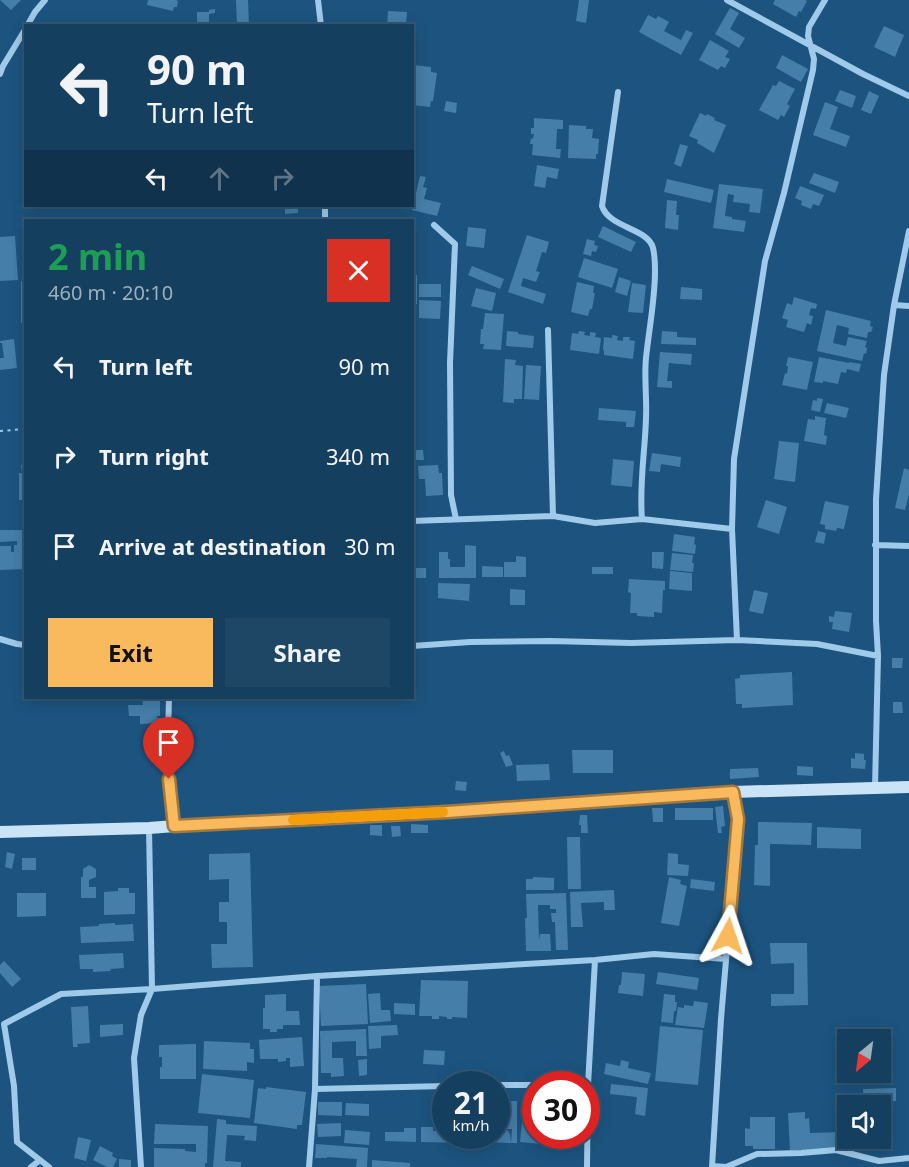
<!DOCTYPE html>
<meta charset="utf-8">
<style>
:root{--surface:#153f5f;--page:#1e4665;--text:#f1f3f6;--muted:#9dafbd;--line:#345874;--accent:#f9b95d}
body{margin:0;font-family:"Noto Sans",sans-serif;background:var(--page);color:var(--text);height:100vh;display:flex;flex-direction:column;font-size:22px;white-space:nowrap}
*{box-sizing:border-box;margin:0}
p{font-size:20px;color:var(--muted)}
.icon{flex:none;width:33px;height:33px;fill:none;stroke:currentColor;stroke-width:2;stroke-linecap:round;stroke-linejoin:round}
.map{position:relative;flex:1;overflow:hidden}
.details{position:absolute;left:24px;top:219px;width:390px;height:480px;display:flex;flex-direction:column;background:var(--surface);border-radius:0px;box-shadow:0 3px 15px #0003,0 0 0 2px var(--line)}
.details>*{flex:none}
.banner{position:absolute;left:24px;top:24px;width:390px;height:183px;border-radius:0px;box-shadow:0 3px 15px #0003,0 0 0 2px var(--line);background:#153f5f;color:var(--text);overflow:hidden}
.needle{width:39px;rotate:209deg}
.buttons{position:absolute;left:837px;top:1029px;display:grid;gap:12px}
.buttons a{display:grid;place-items:center;width:54px;height:54px;border-radius:0px;background:var(--surface);box-shadow:0 3px 15px #0003,0 0 0 2px var(--line);font-size:30px}
.speed{position:absolute;left:432px;top:1071px;display:flex;gap:12px;font-size:30px;font-weight:700;text-align:center}
.speed>*{display:grid;place-content:center;width:78px;height:78px;border-radius:50%;background:var(--surface);box-shadow:0 3px 15px #0003,0 0 0 2px var(--line);line-height:1}
.speed small{font-size:15px;font-weight:400}
.speed .limit{border:9px solid #d22;background:#fff;color:#111}
.pin{position:absolute;display:grid;place-items:center;width:51px;height:51px;color:#fff;margin:-62px -26px;border-radius:50% 50% 50% 0;rotate:-45deg;box-shadow:0 0 6px #0007}
.pin .icon{rotate:45deg}
.me{position:absolute;width:66px;margin:-33px;rotate:5deg;stroke-linejoin:round;filter:drop-shadow(0 0 4px #0008)}
.turn{display:flex;align-items:center;gap:21px;height:126px;padding:0 24px;font-size:27px}
.turn .icon{width:78px;height:78px;stroke-width:2.5}
.turn b{display:block;font-size:42px;line-height:51px}
.lanes{display:flex;align-items:center;height:57px;padding:0 24px;background:#0003;justify-content:center;gap:30px;direction:ltr}
.lanes .off{opacity:.35}
.round{display:grid;place-items:center;flex:none;width:63px;height:63px;border-radius:0px;background:var(--page)}
.headline{display:flex;align-items:center;justify-content:space-between;height:102px;padding:0 24px}
h1{font-size:36px;font-weight:700;line-height:45px;color:#1e9e55}
.button{display:flex;gap:12px;margin-top:auto;padding:12px 24px}
.button a{flex:1;height:69px;border-radius:0px;background:var(--accent);color:#111;font-size:24px;font-weight:700;line-height:69px;text-align:center}
.button a+a{background:var(--page);color:var(--text)}
ul{padding:0;list-style:none}
li{display:flex;align-items:center;gap:18px;height:90px;padding:0 24px}
li div{flex:1}
li b{display:block;font-size:22px}
li em{font-style:normal}
.map>svg:first-child{display:block}
.building{fill:#457ea9}
.lines{fill:none;stroke-linecap:round;stroke-linejoin:round}
.path{stroke:#a0cae9;stroke-width:2;stroke-dasharray:3 4.5;stroke-linecap:butt}
.minor{stroke:#a0cae9;stroke-width:6}
.secondary{stroke:#cbe3f7;stroke-width:12}
.route-casing{stroke:#a2783c;stroke-width:15}
.route{stroke:#f9b95d;stroke-width:10}
.slow{stroke:#f59e0b;stroke-width:10}
</style>
<div class="map">
<svg width="909" height="1167" viewBox="0 0 909 1167">
<rect width="100%" height="100%" fill="#1c547f"/>
<path class="building" d="M0 0H21L11 10Z
M148 0H176L178 1 177 7H174L173 11 147 5Z
M236 0H248L249 26H237Z
M579 0H589L586 23 576 21Z
M775 0H805L807 1 801 12 799 11 796 17 773 4Z
M730 8 739 13 730 29 745 38 739 48 715 34Z
M215 9V13L209 14V26H197V12H209V10Z
M388 11 407 12 406 26H387Z
M648 15 656 19 658 16 669 22 664 31 681 40 686 30 693 33 681 55 639 32Z
M884 26 904 35 895 57 874 47Z
M710 40 729 51 725 57 730 59 725 68 721 66 718 70 699 60Z
M782 55 808 69 801 82 776 68Z
M414 65 431 67V72L437 73 433 101H431L430 107 412 105V77Z
M779 81 795 89 787 104 790 106 784 117 781 115 778 120 759 110 773 85 776 86Z
M840 90 856 96 852 108 835 101Z
M869 91 879 96 871 114 861 110Z
M446 101 457 103 456 113 444 111Z
M825 102 838 107 830 129 850 136 846 147 813 135Z
M700 113 706 116 707 114 715 118 714 120 726 125 714 153 697 143 698 140 689 136Z
M534 118 563 120V129H557L556 149H561L560 158 532 155 533 144H530L531 138 533 139 534 134H531V128H534Z
M569 125 586 126V129H593L592 138 599 139 598 154H596V159L568 158Z
M680 144 688 146 681 167 674 164Z
M537 165 559 169 557 179 547 177 545 188 534 186Z
M814 173 839 182 835 193 809 183Z
M420 176 426 177 423 187 427 188 424 199 441 203 437 216 412 210Z
M667 179 714 190 711 203 664 192Z
M719 184 763 189 760 213 749 212 750 204 733 202 734 195 728 194 725 216 732 217V219L746 221 744 232 713 228Z
M800 186 824 195 819 206 813 204 811 209 801 205 802 201 795 198Z
M667 200 677 201 676 215H679L678 230 665 228Z
M258 206H298V213L285 214V208L259 209Z
M603 226 636 242 631 252 598 237Z
M468 227 486 229 484 248 466 246Z
M527 235 549 242 546 253 542 252 536 271 540 272 536 282 523 278 521 286 546 294 543 304 508 292Z
M15 236 18 280 0 281V237Z
M587 239 595 241 594 245 598 246 596 252 592 251 591 256 583 254Z
M584 258 618 269 612 288 578 277Z
M472 266 504 279 500 289 468 275Z
M412 275H417V304H412Z
M619 277 631 281 627 296 615 292Z
M26 280V323H21V281Z
M577 282 594 286 593 293H595L592 309H590L588 316 571 312Z
M632 283 646 285 643 313 628 312Z
M419 284H441V297H419Z
M681 287 702 289V300L680 299Z
M476 288 496 293 492 311 471 306Z
M794 297 817 304 816 309 811 308 809 315 813 316 811 325 807 323 804 332 786 327 788 320 782 318 787 303 792 305Z
M419 300 441 301 440 319 419 318Z
M826 310 871 321 870 326 873 327 871 332H868L867 338 848 334 849 328 837 325 833 343 846 346 848 337 867 341 865 347 867 348 866 354 864 353 862 361 817 351Z
M485 313 504 314 501 350 483 349 484 344H480L481 329H483Z
M507 331 518 332V334L534 336 533 348 506 346Z
M579 331 585 332 584 335 590 336V332L596 333 595 337 601 338 599 354 570 350 572 333 578 334Z
M662 331 677 332V337L696 338V345L661 344Z
M612 335 618 336 617 340 623 341V337H630L629 340 635 341 633 359 604 355V350H603L604 337 612 338Z
M14 339 17 368 0 370V358H4L2 343H0V341Z
M660 352 692 354 691 365 669 363 667 381H672V388L657 387Z
M788 357 813 362 807 390 782 385 785 373 787 374 788 366H786Z
M819 357 849 363V362L861 364 859 372 847 369 846 373 841 372 838 384 823 381V383L814 382Z
M505 359 516 360 515 365 523 366 522 399H514V403L503 402Z
M526 365 541 366 539 400 524 399Z
M817 398 823 399 820 412 811 410 813 400 817 401Z
M827 403 849 408 846 418 824 413Z
M599 408 636 411 634 427H626V422L598 420Z
M815 416 826 418 824 435 827 436 826 445 804 441 808 419 815 420Z
M779 441 799 443 795 482 774 479Z
M412 450H423L424 460H412Z
M652 453 681 457 680 467 661 464 660 472 649 471Z
M613 459 634 461 632 487 611 485Z
M21 465H26V500H19V473H22Z
M438 465 439 473H442L443 495 426 496 425 479H419L418 466Z
M904 468 909 470V494L905 510 895 508Z
M766 500 787 507 779 534 757 527Z
M825 501 849 506 844 529 837 528 836 531 825 529V525L820 524Z
M0 530H26V569L0 570V546H11V552H14V545H17V541L0 542Z
M818 531 826 533 824 544 815 542Z
M674 534 695 537 694 544 696 545 695 554 672 551Z
M465 545 476 546V578H439V552H448V559H450V567H465Z
M652 552H664L663 569 652 568Z
M672 553 693 555 692 563H694L693 572 670 570Z
M516 556 526 557V577H504V562H516Z
M482 566 503 567V577H482Z
M592 567H613V574H592Z
M412 568H426V578H412Z
M670 571 692 573V591L669 589Z
M629 579 665 581V590H663L662 613 654 612V617L637 616V613H630L631 593 628 592Z
M438 583 470 584 469 601 438 598Z
M510 589 525 590V605H510Z
M754 590 768 593 763 614 749 611Z
M835 611 852 613 849 632 832 629 833 622H829V616L834 617Z
M892 658H903L902 668H892Z
M792 672 793 705 742 708V704H736L735 679 740 678V675Z
M142 698H160V716H157V718H162L163 723 140 724V716H129L128 705H143Z
M893 702H902L903 713H893Z
M572 750H613V773H573Z
M504 751 506 756 509 755 513 765 506 767 500 753Z
M855 753 864 754V760H866L865 769 851 768V758L855 759Z
M549 764 550 780 517 781 516 765Z
M797 766 813 767V776L797 775Z
M758 768 759 777 730 779V769Z
M456 781 467 782 466 791 455 790Z
M723 806 725 826 721 827 722 833H718L715 807Z
M652 808H663V822H653Z
M675 808H713V820H675Z
M580 815H587L588 833H581V825H579Z
M758 822 812 823 811 845 770 844V886L754 885 755 845H758Z
M411 824 428 825V833H411Z
M370 825H382V836L370 835Z
M391 826H400L401 836 392 837Z
M817 827 861 829V849L817 848Z
M567 837H580L581 889H568Z
M7 852 15 854 12 869 5 867Z
M250 853 253 967 212 968 211 944H227V922H219V902H229V879L209 880V854Z
M668 853 678 854V864L689 865 688 876 667 875Z
M22 858H36V870H22Z
M89 865 96 869V877L89 880V887H96V898H81V877H83V869Z
M533 877 554 878V890H526V879H533Z
M669 877 681 880 680 884 687 886 679 926 661 923Z
M691 879 715 882 714 891 690 888Z
M118 888H129V893H135V914L104 915V892L118 891Z
M614 890 615 910H604V902L581 903 583 927H571L570 892Z
M17 893H46V916L17 917Z
M566 893 568 950H556L555 922H552L551 913H556V909H550V905H538L539 940 540 934H550L551 951H526L525 918H527L526 894Z
M115 923V925L133 924 134 941 81 943 80 927 99 926V924Z
M770 943H807L808 1005 771 1006V994H794V963L771 964Z
M123 953 124 968 110 969 111 971 93 972V969H80L79 955Z
M4 961 21 979 12 987 0 973V965Z
M622 972 645 974 643 996 618 993 619 985H621Z
M658 972 699 978 697 990 656 984Z
M421 980 468 981 467 1018 452 1017V1019H447V1017L439 1016V1019H432V1016H419Z
M366 984 368 1024 321 1026 319 986Z
M380 993 381 1010H390L391 1021 370 1023 368 994Z
M286 994V1011H299L300 1025H283V1029H277V1032H270V1029H263V1008H265V995Z
M664 994 675 995V1002H677L676 1011H674L673 1023 661 1022Z
M694 1001 708 1003 704 1028 675 1025 678 1007 684 1008V1005L693 1006Z
M394 1003 415 1004V1015L394 1014Z
M88 1006 90 1043 77 1044 78 1047H73L71 1007Z
M123 1024V1035L100 1037V1025Z
M397 1025 398 1035 381 1036V1048L369 1049 368 1026Z
M660 1026 703 1030 698 1085 655 1081Z
M366 1029 367 1056H356V1041L332 1042V1058H343L344 1076 331 1077V1073H321L320 1031Z
M302 1037 304 1066 290 1067V1058H286V1061L278 1062V1059H260L259 1040Z
M204 1041 250 1043V1049H254V1063L247 1062V1071L203 1069Z
M196 1044V1079H160V1067H162V1057H159V1045Z
M424 1050 445 1051 444 1065 423 1064Z
M367 1059V1075L359 1076 358 1060Z
M621 1060 629 1062 628 1068 651 1073 648 1084 604 1074 606 1063 620 1066Z
M202 1074 254 1080 250 1118 198 1113Z
M611 1084 648 1088 645 1116 635 1114 637 1097 610 1094Z
M266 1087 306 1092 302 1125H297V1129L254 1123 258 1088 266 1089Z
M896 1088V1101H893V1108L880 1110V1106H864L863 1089Z
M496 1101H517V1143H511L512 1129H506V1112H496Z
M318 1102H342V1116L318 1115Z
M346 1103 369 1104V1116L345 1115Z
M805 1112V1119L809 1118 810 1133 841 1132 842 1136H844L845 1148 790 1151 788 1113Z
M523 1113 534 1114V1122L536 1123V1136H553L552 1145 520 1142Z
M750 1117H775V1149H753V1146H745V1128L750 1129Z
M217 1119 226 1120V1124L257 1126 256 1141 244 1140 245 1136 227 1135 225 1161 241 1162V1167H213Z
M341 1123V1136L318 1137 317 1124Z
M155 1124 208 1126 207 1163H205V1167H154V1148L185 1149V1151L196 1152V1144H154Z
M421 1127H433V1131H446V1136H465V1143L421 1142Z
M404 1128H416V1142L385 1141V1132H404Z
M496 1129 507 1130 510 1134 511 1143 487 1142V1144H483V1142H473V1136H496Z
M345 1130 370 1132 369 1145 344 1143Z
M78 1137 91 1140 86 1161 74 1158Z
M316 1144 368 1148 367 1167H356L357 1159 327 1157V1158H315Z
M100 1146 113 1153 112 1156 117 1159 113 1167H107L93 1160Z
M119 1159 131 1160V1167H119Z
M372 1160 410 1163V1167H372Z"/>
<g class="lines">
<path class="path" d="M0 431 26 429"/>
<path class="minor" d="M318 0 321 26
M727 0 863 74 909 96
M27 26 35 12 45 0
M0 74 3 66 26 28
M618 92 602 206C609 228 648 228 653 248 655 256 655 264 655 271 655 300 649 329 646 358 644 378 647 398 646 418 645 452 639 485 642 519
M325 206V220
M434 225 455 244 450 363 451 495 456 519
M894 305 909 306
M548 330 553 516
M412 521 553 516 595 523 642 519 732 529
M875 545 909 546
M0 639 17 644 26 645
M737 640 732 529 734 459 765 261 784 193 813 70 814 59 808 36 809 27 825 0
M412 646 470 642 551 641 631 643 737 640 817 644 878 656
M169 698 168 734 169 779 175 826
M875 788 878 656 876 621V499L884 375 894 305 909 231
M496 1085H536
M315 1089 446 1086
M712 1166 726 1167 757 1154 801 1153 836 1150 879 1161 909 1158
M31 1167 40 1160
M49 1167 17 1142 14 1086 4 1024 61 994 152 989 317 976 595 960 654 954 726 959
M141 1167 134 1058 141 1015 152 989 149 828
M309 1167 315 1089 317 976
M587 1167 588 1085 595 960
M712 1167 721 1019 738 819 733 792"/>
<path class="secondary" d="M0 832 149 828 175 826 447 812 733 792 909 787"/>
</g>
<g class="lines">
<defs>
<path id="route" d="M169 779 174 826 447 812 733 792 738 819 728 936"/>
</defs>
<use href="#route" class="route-casing"/>
<use href="#route" class="route"/>
<path class="slow" d="M293 820 443 812"/>
</g>
</svg>
<div class="buttons">
<a><svg class="needle" viewBox="-14 -14 28 28"><path d="M0-13l5 13h-10z" fill="#e53935"/><path d="M0 13l5-13h-10z" fill="#9dafbd"/></svg></a>
<a><svg class="icon" aria-label="sound" viewBox="0 0 24 24"><path d="M4 9h4l5-4v14l-5-4H4zM17 9q2 3 0 6"/></svg></a>
</div>
<div class="speed"><div>21<small>km/h</small></div><div class="limit">30</div></div>
<div class="pin" style="left:169px;top:779px;background:#d93025"><svg class="icon" aria-label="arrive" viewBox="0 0 24 24"><path d="M6 21V4h12l-3 4 3 4H6"/></svg></div>
<svg class="me" style="left:728px;top:936px" viewBox="-20 -20 40 40"><path d="M0-17L14 15 0 8-14 15z" fill="#f9b95d" stroke="#fff" stroke-width="4"/></svg>
<div class="banner">
<div class="turn"><svg class="icon" aria-label="left" viewBox="0 0 24 24"><path d="M17 20v-9H6M10 6l-5 5 5 5"/></svg><div><b>90 m</b>Turn left</div></div>
<div class="lanes"><svg class="icon" aria-label="left" viewBox="0 0 24 24"><path d="M17 20v-9H6M10 6l-5 5 5 5"/></svg><svg class="icon off" aria-label="ahead" viewBox="0 0 24 24"><path d="M12 20V5M6 11l6-6 6 6"/></svg><svg class="icon off" aria-label="right" viewBox="0 0 24 24"><path d="M7 20v-9h11M14 6l5 5-5 5"/></svg></div>
</div>
<section class="details">
<div class="headline"><div><h1>2 min</h1><p>460 m · 20:10</p></div><a class="round" style="background:#d93025;color:#fff"><svg class="icon" aria-label="close" viewBox="0 0 24 24"><path d="M6 6l12 12M18 6L6 18"/></svg></a></div>
<ul>
<li><svg class="icon" aria-label="left" viewBox="0 0 24 24"><path d="M17 20v-9H6M10 6l-5 5 5 5"/></svg><div><b>Turn left</b></div><em>90 m</em></li>
<li><svg class="icon" aria-label="right" viewBox="0 0 24 24"><path d="M7 20v-9h11M14 6l5 5-5 5"/></svg><div><b>Turn right</b></div><em>340 m</em></li>
<li><svg class="icon" aria-label="arrive" viewBox="0 0 24 24"><path d="M6 21V4h12l-3 4 3 4H6"/></svg><div><b>Arrive at destination</b></div><em>30 m</em></li>
</ul>
<div class="button"><a>Exit</a><a>Share</a></div>
</section>
</div>
